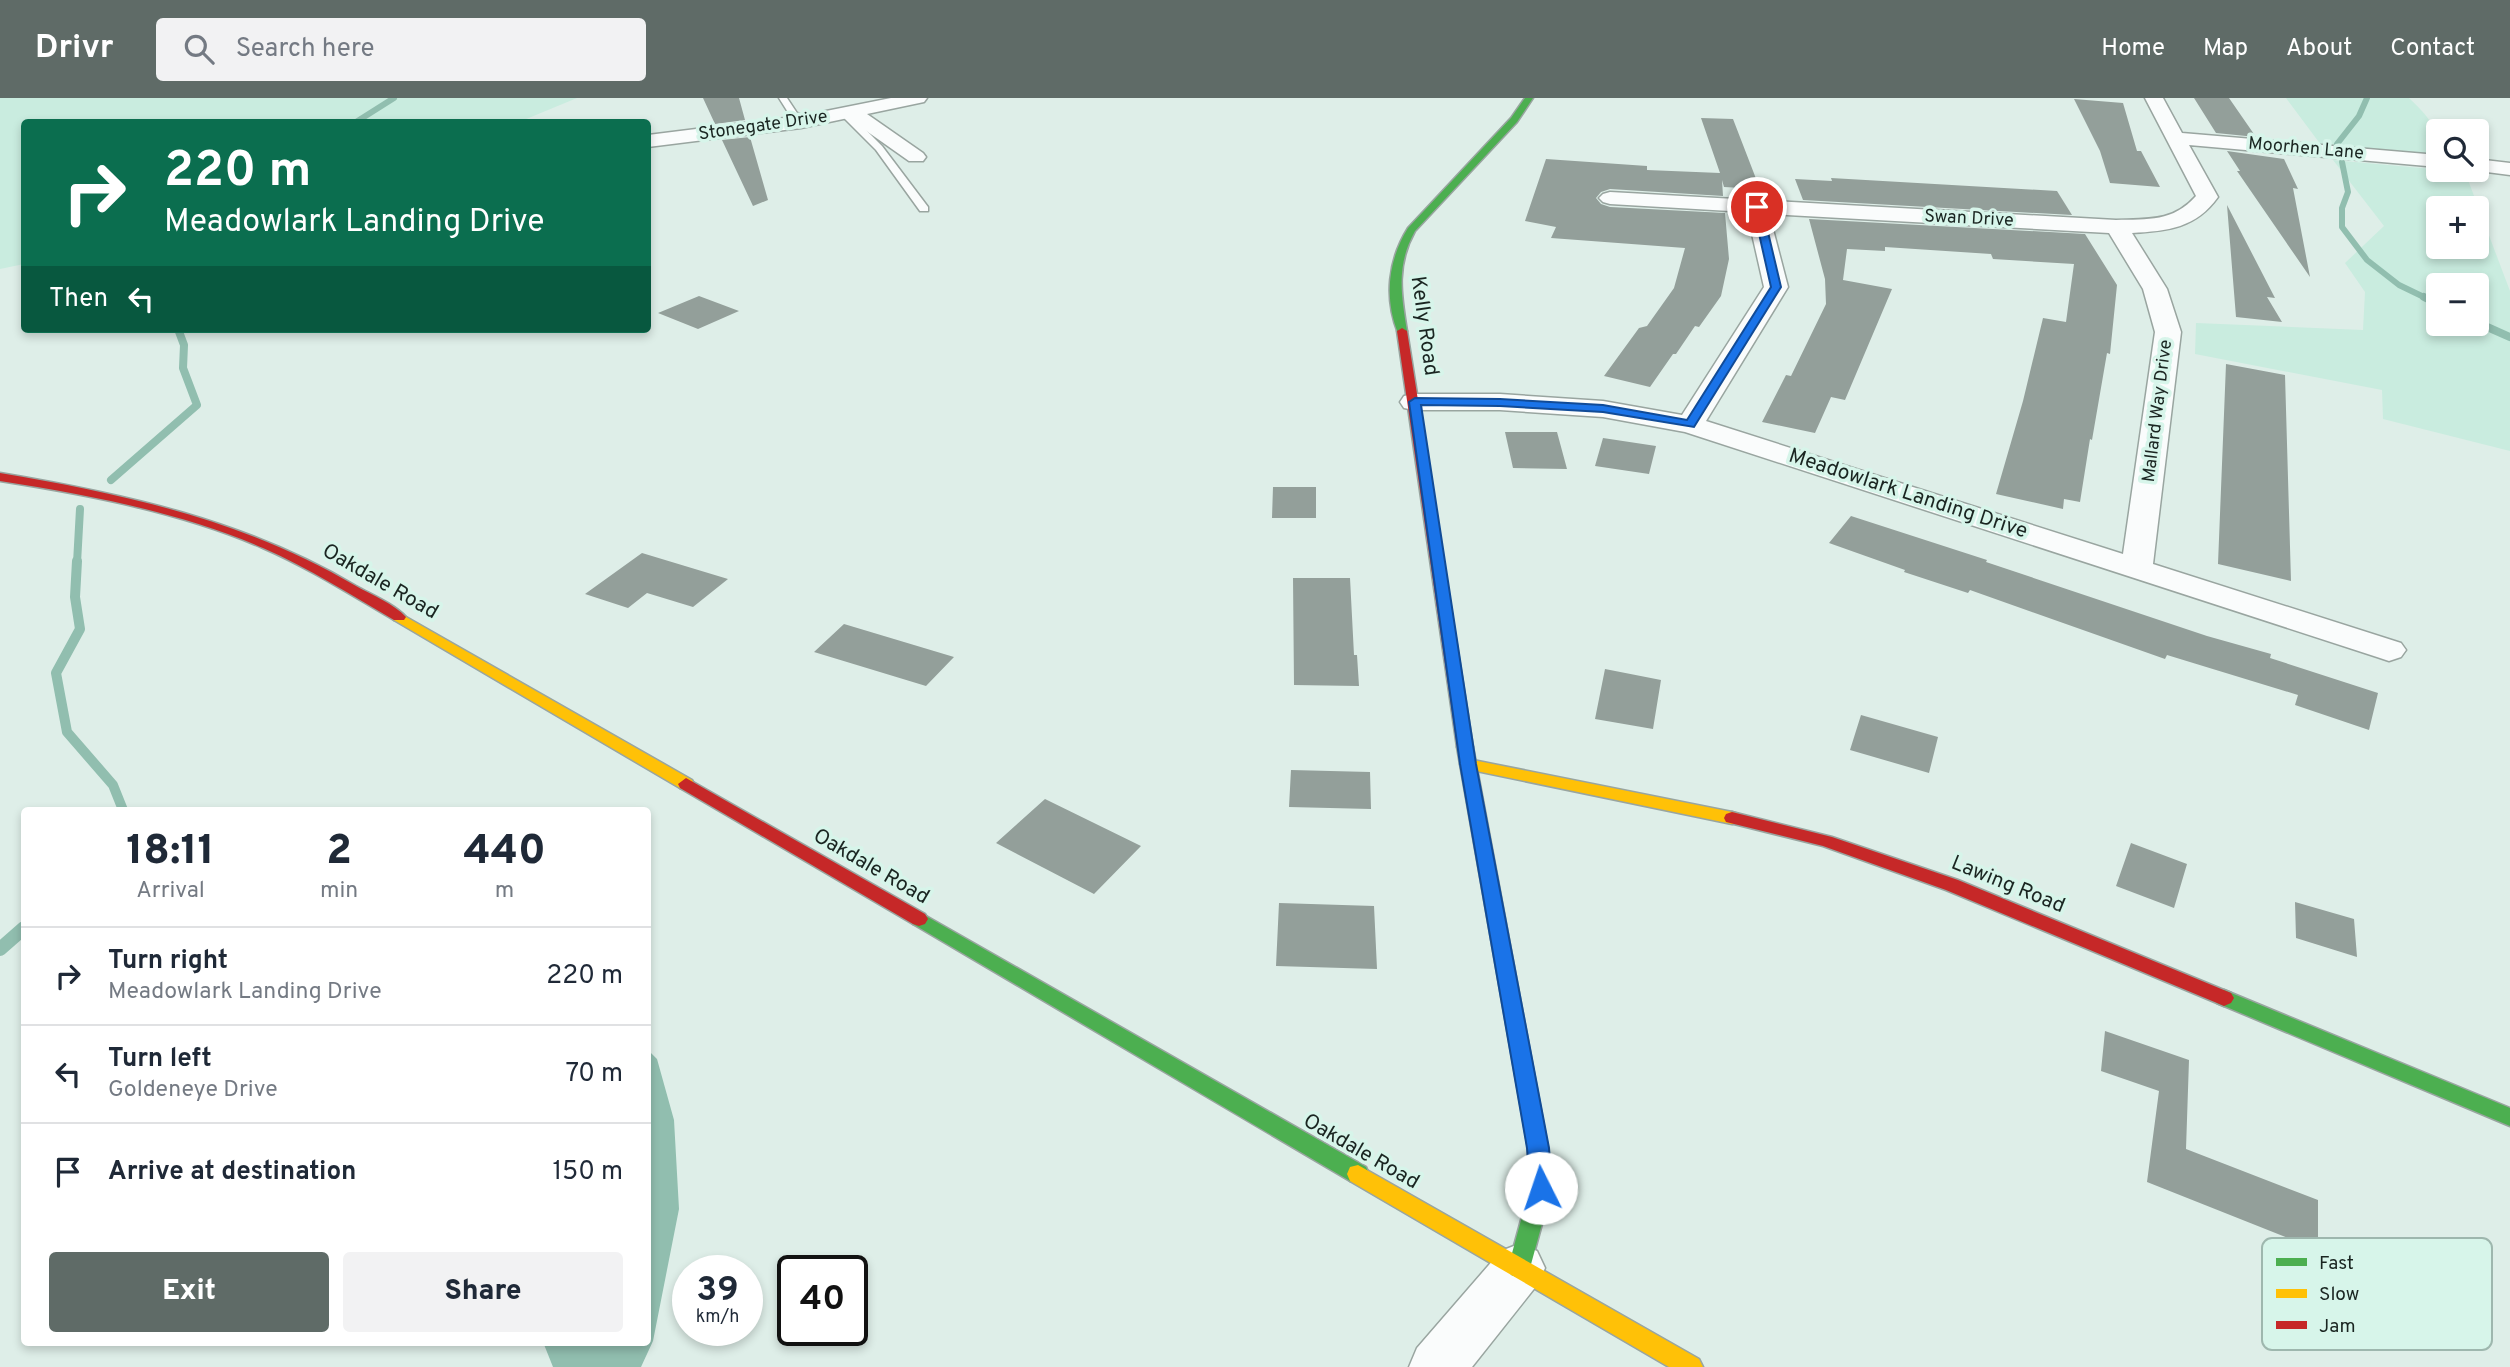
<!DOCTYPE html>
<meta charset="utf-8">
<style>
:root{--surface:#fff;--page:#f2f2f3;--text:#1f2937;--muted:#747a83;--line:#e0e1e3;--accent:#5f6b67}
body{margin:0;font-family:Overpass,sans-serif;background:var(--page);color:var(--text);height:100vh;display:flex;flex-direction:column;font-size:26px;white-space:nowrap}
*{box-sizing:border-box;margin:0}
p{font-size:23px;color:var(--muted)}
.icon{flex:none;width:38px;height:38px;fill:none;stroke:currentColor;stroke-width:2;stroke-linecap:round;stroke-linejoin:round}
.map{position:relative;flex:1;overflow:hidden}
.panel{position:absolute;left:21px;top:709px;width:630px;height:539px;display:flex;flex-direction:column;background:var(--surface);border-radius:7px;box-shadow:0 4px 10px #0003}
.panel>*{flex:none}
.top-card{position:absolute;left:21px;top:21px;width:630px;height:214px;border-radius:7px;box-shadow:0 4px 10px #0003;background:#0b6e4f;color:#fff;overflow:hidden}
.fabs{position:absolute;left:2426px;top:21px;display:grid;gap:14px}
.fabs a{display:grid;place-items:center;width:63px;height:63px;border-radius:7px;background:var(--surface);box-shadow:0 4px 10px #0003;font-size:35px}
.speed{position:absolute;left:672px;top:1157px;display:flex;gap:14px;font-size:35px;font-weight:700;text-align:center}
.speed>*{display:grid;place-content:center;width:91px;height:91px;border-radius:50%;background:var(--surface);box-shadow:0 4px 10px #0003;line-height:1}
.speed small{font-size:18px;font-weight:400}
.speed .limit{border:4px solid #111;border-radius:10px;background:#fff;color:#111}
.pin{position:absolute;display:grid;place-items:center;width:60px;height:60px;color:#fff;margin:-30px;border:4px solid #fff;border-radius:50%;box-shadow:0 2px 7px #0007}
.me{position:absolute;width:77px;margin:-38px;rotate:356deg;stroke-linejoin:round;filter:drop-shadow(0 0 5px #0008)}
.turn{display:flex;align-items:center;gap:24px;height:147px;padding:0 28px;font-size:32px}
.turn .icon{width:91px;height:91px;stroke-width:2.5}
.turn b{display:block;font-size:49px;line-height:60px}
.then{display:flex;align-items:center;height:66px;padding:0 28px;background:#0003;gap:14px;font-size:26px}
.eta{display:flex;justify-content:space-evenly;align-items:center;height:119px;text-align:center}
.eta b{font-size:42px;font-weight:800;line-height:49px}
.action{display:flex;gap:14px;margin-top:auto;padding:14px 28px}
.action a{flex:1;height:80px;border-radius:7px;background:var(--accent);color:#fff;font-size:28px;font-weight:800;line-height:80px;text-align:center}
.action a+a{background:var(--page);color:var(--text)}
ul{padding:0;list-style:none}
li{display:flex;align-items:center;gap:21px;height:98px;padding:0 28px;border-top:2px solid var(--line)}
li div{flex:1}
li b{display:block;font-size:26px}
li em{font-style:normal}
header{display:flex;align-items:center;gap:42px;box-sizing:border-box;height:98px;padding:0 35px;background:var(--accent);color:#fff}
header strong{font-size:33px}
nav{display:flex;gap:38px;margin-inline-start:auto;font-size:24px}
.search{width:490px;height:63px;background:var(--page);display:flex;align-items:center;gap:18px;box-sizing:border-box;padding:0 24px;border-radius:7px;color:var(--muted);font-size:26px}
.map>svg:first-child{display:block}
.green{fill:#c9ecdf;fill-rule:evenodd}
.water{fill:#91beaf}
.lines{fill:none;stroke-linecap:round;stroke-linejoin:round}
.stream-far3{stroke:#91beaf;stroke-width:6}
.stream-far2{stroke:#91beaf;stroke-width:8}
.stream-far1{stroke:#91beaf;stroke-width:10}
.stream{stroke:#91beaf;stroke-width:14}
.building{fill:#939f9a}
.lane-casing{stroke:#99a5a0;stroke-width:3}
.street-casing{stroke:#99a5a0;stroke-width:3}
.fast-casing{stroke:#99a5a0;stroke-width:3}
.slow-casing{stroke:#99a5a0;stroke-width:3}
.jam-casing{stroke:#99a5a0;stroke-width:3}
.lane{fill:#fafcfc;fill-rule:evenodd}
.street{fill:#fafcfc;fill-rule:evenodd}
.fast{fill:#4caf50;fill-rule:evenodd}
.slow{fill:#ffc107;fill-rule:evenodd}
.jam{fill:#c62828;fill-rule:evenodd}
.route{fill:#1a73e8;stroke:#114b97;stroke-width:2}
.labels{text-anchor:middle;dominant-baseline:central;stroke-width:7;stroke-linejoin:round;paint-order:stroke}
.far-street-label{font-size:18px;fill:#1a2521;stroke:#d7f5ea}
.street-label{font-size:21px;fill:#1a2521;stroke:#d7f5ea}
.key{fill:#d7f5ea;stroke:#9eb7ae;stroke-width:2}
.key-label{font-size:19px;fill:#1a2521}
</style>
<header>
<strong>Drivr</strong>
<div class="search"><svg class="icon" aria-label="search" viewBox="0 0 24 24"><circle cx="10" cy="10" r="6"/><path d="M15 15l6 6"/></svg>Search here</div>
<nav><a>Home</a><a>Map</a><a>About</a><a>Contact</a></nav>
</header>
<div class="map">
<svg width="2510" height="1269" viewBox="0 0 2510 1269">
<rect width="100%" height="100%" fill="#deeee8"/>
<path class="green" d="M0 0H577L519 24H24V166L0 171Z
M2286 0H2409C2429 19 2438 29 2438 57L2321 47Z
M2333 62 2465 74 2510 193V353L2383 321 2382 292 2195 256 2196 225 2363 232 2365 194 2345 165 2384 128ZM2438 110H2476V149H2438ZM2438 187H2476V226H2438Z"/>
<path class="water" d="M648 952 657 961 674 1022 679 1111 653 1243 641 1269H553L543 1244H648Z"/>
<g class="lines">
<path class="stream-far3" d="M356 24 394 0
M2337 46 2359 18 2367 0
M2342 64 2348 94 2342 110V129L2367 162 2399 187 2428 201"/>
<path class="stream-far2" d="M2424 199 2438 206
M2476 224 2510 239
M111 382 197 307 183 270 184 247 178 231
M77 465 80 411"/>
<path class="stream-far1" d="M77 463 75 499 80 531 56 575 67 634 113 687 123 712"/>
<path class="stream" d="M0 851 24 830"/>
</g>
<path class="building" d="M703 0H739L745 22 715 26Z
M2194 0H2229L2256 39 2216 35Z
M2074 1 2123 5 2137 53H2141L2160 89 2110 85 2100 53Z
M1701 20 1733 21 1760 91 1724 89 1722 82 1723 98 1610 91 1601 94 1596 100 1601 106 1610 109 1725 115 1729 161 1721 198 1699 229 1695 228 1676 256H1673L1650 289 1604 278 1639 230 1647 228 1674 190 1685 150 1551 140 1556 129 1525 123 1546 61 1647 68V72L1720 75Z
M750 39 768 102 753 108 722 42Z
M2227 53 2284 61 2298 91 2293 90 2310 179 2237 73H2240Z
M1831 80 2057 93 2072 117 1803 102 1795 81 1832 83Z
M2227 107 2275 200 2267 199 2282 224 2236 219Z
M1809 121 2085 136 2117 187 2110 256 2107 255 2092 342 2090 341 2080 404 2064 401 2063 411 1996 396 2023 303 2043 220 2066 224 2074 166 1993 161 1991 156 1885 149V153L1847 151 1843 182 1892 191 1845 302 1831 299 1815 335 1762 324 1786 277 1791 278 1826 206 1825 181Z
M699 198 739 213 698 231 658 215Z
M2226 266 2285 277 2291 483 2218 466Z
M1505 334H1557L1567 371 1513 370Z
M1603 340 1656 348 1649 376 1595 368Z
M1273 389H1316V420H1272Z
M1851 418 1987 462 1986 464 2207 538 2271 556 2270 560 2378 595 2369 632 2295 607 2298 597 2167 557 2165 561 1970 492 1968 495 1904 474 1905 472 1829 445Z
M642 455 728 481 693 509 647 495 628 510 585 496Z
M1293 480H1350L1354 557H1357L1359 588 1294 587Z
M844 526 954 559 926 588 814 554Z
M1605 571 1661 582 1653 631 1595 621Z
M1861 617 1938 639 1929 675 1850 652Z
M1291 672 1370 674 1371 711 1289 709Z
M1045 701 1141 748 1094 796 996 745Z
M2131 745 2187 766 2174 810 2116 788Z
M2295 804 2354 821 2357 859 2296 840Z
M1279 805 1374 808 1377 871 1276 868Z
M2105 933 2189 962 2186 1051 2318 1102V1152L2147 1084 2159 993 2101 973Z"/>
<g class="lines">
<defs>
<path id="lane" d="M779 0H787L797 15 816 22 811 25 791 19Z
M842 14H848L882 48 928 109V113H920L876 52 842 18Z"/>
<path id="street" d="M891 0H927L924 4 867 16 923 55 926 59 923 63H909L848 20 801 30 648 49V37L801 18Z
M2145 0H2163L2182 35 2438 57V69L2189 47 2218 99C2196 130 2168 133 2132 135L2167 191 2181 234 2153 466 2401 545 2406 552 2401 559 2389 563 2377 559 1685 334 1603 319 1500 312H1414L1404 310 1400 304 1404 298 1414 296H1500L1603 303 1682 317 1764 189 1747 114 1610 106 1603 104 1599 100 1603 96 1610 94 2116 122C2148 121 2173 124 2196 98ZM1769 116 2109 135 2143 191 2155 234 2123 456 1706 323 1788 189Z
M2476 61 2510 65V77L2471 72H2476Z
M1519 1146 1537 1153 1545 1170 1537 1187 1472 1269H1409L1417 1250 1501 1153Z"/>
<path id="fast" d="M1525 0H1533L1517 24 1415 133C1396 167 1401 196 1407 233L1398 235C1384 200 1388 162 1408 130L1511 20Z
M1465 644 1473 649 1548 1050 1552 1089 1530 1170 1527 1177 1519 1180 1511 1177 1508 1170 1530 1089 1528 1050 1457 649Z
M919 814 1366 1069 1369 1076 1366 1083 1358 1085 1350 1083 913 826 910 821 913 816Z
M2224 892 2510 1010V1028L2217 905 2214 900 2217 895Z"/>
<path id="slow" d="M399 515 692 682 694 686 686 692 680 690 394 522 392 519 394 516Z
M1468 661 1732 714 1738 716 1740 720 1738 724 1732 726 1462 670 1460 666 1462 662Z
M1358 1067 1699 1261 1703 1269H1669L1350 1083 1347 1076 1350 1069Z"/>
<path id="jam" d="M1402 230 1407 233 1473 649 1465 654 1457 649 1397 233Z
M0 375C125 396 247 423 356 488 372 497 394 506 406 519L404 522H394C351 497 309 470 263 450 180 414 89 397 0 383Z
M686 680 925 816 928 821 925 826 919 828 913 826 680 690 678 686Z
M1732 714 1832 739 1958 782 2231 895 2234 900 2231 905 2224 908 2217 905 1946 792 1823 748 1726 724 1724 720 1726 716Z"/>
</defs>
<use href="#lane" class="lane-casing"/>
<use href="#street" class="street-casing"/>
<use href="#fast" class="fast-casing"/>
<use href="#slow" class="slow-casing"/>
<use href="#jam" class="jam-casing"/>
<use href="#lane" class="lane"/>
<use href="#street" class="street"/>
<use href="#fast" class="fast"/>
<use href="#slow" class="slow"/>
<use href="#jam" class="jam"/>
</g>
<path class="route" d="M1757 106 1762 109 1781 189 1694 329 1603 314 1500 308 1421 307 1476 666 1549 1050 1552 1090 1548 1096 1541 1099 1533 1096 1530 1090 1527 1050 1460 666 1409 304 1415 300 1500 301 1603 307 1687 322 1771 189 1753 109Z"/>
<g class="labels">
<g class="far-street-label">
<text transform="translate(763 28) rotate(-8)">Stonegate Drive</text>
<text transform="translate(2306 51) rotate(5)">Moorhen Lane</text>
<text transform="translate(1969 121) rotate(3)">Swan Drive</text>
<text transform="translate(2158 313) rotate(-83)">Mallard Way Drive</text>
</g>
<g class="street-label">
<text transform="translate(1424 228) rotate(82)">Kelly Road</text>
<text transform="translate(1908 396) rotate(18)">Meadowlark Landing Drive</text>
<text transform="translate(380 484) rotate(30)">Oakdale Road</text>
<text transform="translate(871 769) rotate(30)">Oakdale Road</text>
<text transform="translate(2008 787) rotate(22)">Lawing Road</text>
<text transform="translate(1361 1054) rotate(30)">Oakdale Road</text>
</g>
</g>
<rect x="2262" y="1140" width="230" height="112" rx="10" class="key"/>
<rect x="2276" y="1160" width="31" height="8" fill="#4caf50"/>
<rect x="2276" y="1191" width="31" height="9" fill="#ffc107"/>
<rect x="2276" y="1223" width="31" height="8" fill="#c62828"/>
<g class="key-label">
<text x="2319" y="1171">Fast</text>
<text x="2319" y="1202">Slow</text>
<text x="2319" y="1234">Jam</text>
</g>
</svg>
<div class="fabs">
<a><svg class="icon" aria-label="search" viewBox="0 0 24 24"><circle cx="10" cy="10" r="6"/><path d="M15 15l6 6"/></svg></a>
<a>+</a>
<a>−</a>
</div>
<div class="speed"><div>39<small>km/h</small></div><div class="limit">40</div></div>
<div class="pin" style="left:1757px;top:109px;background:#d93025"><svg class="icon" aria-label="arrive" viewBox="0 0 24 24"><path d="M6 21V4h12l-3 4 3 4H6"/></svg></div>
<svg class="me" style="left:1541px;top:1090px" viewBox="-20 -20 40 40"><circle r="19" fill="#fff"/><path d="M0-13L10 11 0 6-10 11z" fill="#1a73e8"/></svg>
<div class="top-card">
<div class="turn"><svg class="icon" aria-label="right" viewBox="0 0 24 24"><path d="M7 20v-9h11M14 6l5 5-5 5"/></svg><div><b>220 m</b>Meadowlark Landing Drive</div></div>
<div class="then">Then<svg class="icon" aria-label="left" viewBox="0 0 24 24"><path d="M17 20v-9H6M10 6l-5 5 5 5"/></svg></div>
</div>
<section class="panel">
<div class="eta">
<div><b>18:11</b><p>Arrival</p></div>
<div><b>2</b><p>min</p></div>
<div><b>440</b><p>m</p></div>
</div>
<ul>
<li><svg class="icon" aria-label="right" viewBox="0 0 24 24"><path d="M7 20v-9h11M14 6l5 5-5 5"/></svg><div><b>Turn right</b><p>Meadowlark Landing Drive</p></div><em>220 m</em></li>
<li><svg class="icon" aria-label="left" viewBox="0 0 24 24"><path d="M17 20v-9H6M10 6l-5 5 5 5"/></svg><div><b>Turn left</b><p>Goldeneye Drive</p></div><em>70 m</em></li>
<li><svg class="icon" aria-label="arrive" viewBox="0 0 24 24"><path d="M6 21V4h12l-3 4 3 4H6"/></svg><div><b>Arrive at destination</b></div><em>150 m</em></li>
</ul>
<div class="action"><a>Exit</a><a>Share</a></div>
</section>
</div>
